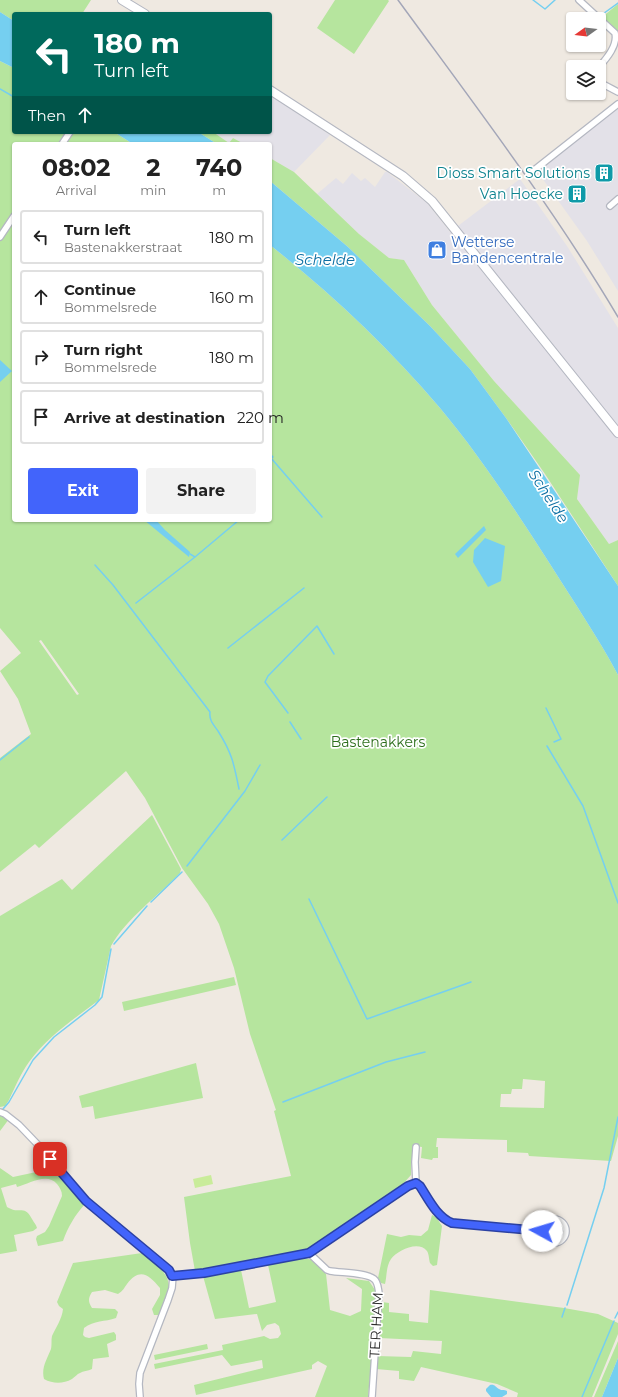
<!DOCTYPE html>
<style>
:root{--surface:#fff;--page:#f2f2f2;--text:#222;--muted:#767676;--line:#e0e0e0;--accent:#4264fb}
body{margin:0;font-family:Montserrat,sans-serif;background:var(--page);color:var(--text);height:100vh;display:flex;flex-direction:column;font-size:15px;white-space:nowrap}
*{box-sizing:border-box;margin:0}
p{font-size:13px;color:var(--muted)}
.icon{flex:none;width:22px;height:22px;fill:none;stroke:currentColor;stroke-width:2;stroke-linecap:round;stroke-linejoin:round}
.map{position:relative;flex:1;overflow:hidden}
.panel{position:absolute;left:12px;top:142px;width:260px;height:380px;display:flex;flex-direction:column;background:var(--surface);border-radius:4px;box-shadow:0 1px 3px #0004}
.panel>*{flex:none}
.hud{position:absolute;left:12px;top:12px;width:260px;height:122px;border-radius:4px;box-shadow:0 1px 3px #0004;background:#00695c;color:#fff;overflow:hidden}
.needle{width:26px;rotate:255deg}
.controls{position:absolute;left:566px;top:12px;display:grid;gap:8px}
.controls a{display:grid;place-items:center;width:40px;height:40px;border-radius:4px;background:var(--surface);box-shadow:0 1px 3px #0004;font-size:20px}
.pin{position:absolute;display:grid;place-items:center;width:34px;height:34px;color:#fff;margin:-17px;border-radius:8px;box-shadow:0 2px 6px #0006}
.me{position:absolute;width:44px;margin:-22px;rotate:276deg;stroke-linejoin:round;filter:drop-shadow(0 0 3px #0008)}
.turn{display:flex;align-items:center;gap:14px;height:84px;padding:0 16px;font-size:18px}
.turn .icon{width:52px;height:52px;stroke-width:2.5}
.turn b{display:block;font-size:28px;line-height:34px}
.then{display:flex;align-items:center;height:38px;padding:0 16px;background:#0003;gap:8px;font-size:15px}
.eta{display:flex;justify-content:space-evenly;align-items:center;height:68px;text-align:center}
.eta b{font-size:24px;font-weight:700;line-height:28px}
.action{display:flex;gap:8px;margin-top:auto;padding:8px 16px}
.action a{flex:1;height:46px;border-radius:4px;background:var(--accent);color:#fff;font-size:16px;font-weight:700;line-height:46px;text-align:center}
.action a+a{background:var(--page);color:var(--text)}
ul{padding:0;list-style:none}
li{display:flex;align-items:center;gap:12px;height:54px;margin:0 8px 6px;padding:0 8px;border:2px solid var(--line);border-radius:4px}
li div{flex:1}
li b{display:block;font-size:15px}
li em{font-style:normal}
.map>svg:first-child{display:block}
.industrial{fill:#e3e1e8}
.green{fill:#b6e59e;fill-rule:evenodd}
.pitch{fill:#c9ec9a}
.water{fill:#75cff0}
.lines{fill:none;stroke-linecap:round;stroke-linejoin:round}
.stream{stroke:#75cff0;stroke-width:1.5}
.street-casing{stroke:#b4b7c1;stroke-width:8}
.secondary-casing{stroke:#b4b7c1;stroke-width:10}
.street{stroke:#fff;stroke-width:5.5}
.secondary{stroke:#fff;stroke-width:8}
.rail{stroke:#a3a6b8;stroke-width:1.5}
.route-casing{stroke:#2b41a3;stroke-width:10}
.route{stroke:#4264fb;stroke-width:7}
.labels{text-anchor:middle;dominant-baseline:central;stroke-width:3.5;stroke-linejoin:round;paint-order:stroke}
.culture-label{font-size:14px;fill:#0d838f;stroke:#fff;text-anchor:end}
.shop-label{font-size:14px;fill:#366cbe;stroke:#fff;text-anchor:start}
.park-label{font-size:14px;fill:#2c6e1b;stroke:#fff}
.street-label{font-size:14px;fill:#2e2e2e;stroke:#fff}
.water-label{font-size:15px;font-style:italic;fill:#0d6fa3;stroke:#fff}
</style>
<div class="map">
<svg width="618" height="1397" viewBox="0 0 618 1397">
<rect width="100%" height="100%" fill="#efe9e1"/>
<path class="industrial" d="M270 95 330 135 294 172 270 158V144H244L233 138 229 143 213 132H270Z
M618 108V291L587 241 537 171Z
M385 172H387L427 203 450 232 520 179 567 246 618 328V540L609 544 577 499 580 475 494 381 432 305 404 260 389 258 359 234 317 194 336 178 343 184 352 173 361 181 365 178 375 187Z"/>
<path class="green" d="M0 0H91L82 14H14V21L0 12Z
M335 0H388L389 1 354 54 317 28Z
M618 4V36L601 18Z
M0 61 14 68V132H114L133 144H14V520H270V245C332 294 389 348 440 408 481 457 516 511 550 564 573 601 598 637 618 675V1136L611 1161 529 1156 528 1153 507 1152V1140L437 1138 436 1147H438V1158H433L432 1160 421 1158 422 1147 415 1146 411 1163V1175L402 1185 309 1250 195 1271 190 1243 184 1197 291 1176 274 1111 276 1110 250 1034 234 968 219 924 208 904 182 868 145 798 126 771 39 848 35 844 0 872V758L31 734 18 699 0 671 21 653 0 628ZM41 640 79 694 77 695 39 641ZM523 1079 545 1081 544 1108 500 1107 501 1094H511L512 1089H522Z
M198 132H213L229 143 233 138 244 144H217Z
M270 158 294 172 359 234 389 258 404 260 432 305 494 381 580 475 577 499 609 544 618 540V586L545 474 506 418 470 369 430 326 348 247 270 181Z
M152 815 181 869 180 873C159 895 126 919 111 946L99 1000C74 1019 48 1036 29 1062 21 1073 15 1087 9 1100L5 1106 0 1107V916L62 879 72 890Z
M234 977 236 985 124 1011 122 1002Z
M196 1063 203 1098 95 1119 93 1106 82 1108 79 1096Z
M0 1113 9 1119 0 1131Z
M0 1168 13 1177 55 1168 74 1192 85 1204C75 1215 68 1227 63 1241L38 1246 36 1239 37 1236 45 1232 49 1226 62 1196C62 1191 60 1188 57 1184 47 1172 29 1184 17 1187L16 1184 1 1188 7 1207C20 1215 24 1204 32 1219 34 1223 36 1224 37 1228L33 1231 14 1235 17 1251 0 1254Z
M432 1215 436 1217 442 1226 437 1265 433 1266 430 1263C429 1260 429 1254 427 1251 418 1240 397 1251 391 1259 386 1266 387 1276 385 1284L381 1283 378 1278 387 1234 401 1237 409 1235 421 1236 428 1230Z
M544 1231a10 10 0 1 1 20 0a10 10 0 1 1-20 0Z
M142 1253C152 1260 169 1272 169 1287 169 1296 163 1306 160 1315H154L152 1309 160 1295V1288C149 1275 140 1267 127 1284 124 1288 123 1291 118 1294L105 1290 92 1292C88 1298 88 1302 92 1308L115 1309 118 1312 116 1318C105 1322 94 1320 84 1328L83 1335 85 1337 89 1338 114 1332 116 1335V1340L107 1344 109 1357 93 1359 92 1369C88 1371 83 1371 80 1373 77 1374 75 1377 72 1379 63 1384 53 1384 44 1379 41 1368 47 1359 51 1349 52 1344 51 1340 52 1336 56 1327 62 1319 63 1309L59 1306 57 1302 73 1263Z
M305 1258 312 1260 326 1274 330 1310 350 1316 361 1311 362 1289 346 1278 369 1281 375 1290 377 1302 368 1397H315L327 1366 318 1361 312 1365V1369L196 1395 194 1385 263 1368 262 1360 231 1366 222 1355 155 1369 154 1364 223 1350 222 1345 264 1336 270 1339 278 1338 281 1334 279 1326 275 1323 267 1325 262 1331 257 1314 215 1319 203 1276 241 1270 249 1308 276 1302 268 1265Z
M430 1290 564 1308 598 1314 618 1323V1334L592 1397H517L518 1393 497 1384 421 1367 414 1381 399 1379V1371L376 1369 377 1356 411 1357 413 1351 441 1354 442 1341 379 1338 382 1302 389 1303V1312L409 1314V1321L428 1323Z
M618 1341V1358L602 1397H594Z
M207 1344 208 1349 155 1360 154 1355Z"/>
<path class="pitch" d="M211 1175 213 1184 195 1188 193 1179Z"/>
<path class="water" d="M0 12 14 21V68L0 61Z
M114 132H198L217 144H133Z
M270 181 348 247 430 326 470 369 506 418 618 586V675C598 637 573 601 550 564 516 511 481 457 440 408 389 348 332 294 270 245Z
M0 360 12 371 0 382Z
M144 520H156L165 530 190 552 189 557Z
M484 526 486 530 458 558 455 554Z
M485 538 505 546 501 581 488 587 473 562 474 550Z
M618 1358V1397H602Z
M490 1385C495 1384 495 1387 499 1389 502 1391 504 1389 507 1391V1394L502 1397H491L486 1391V1389Z"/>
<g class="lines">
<path class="stream" d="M533 0 545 9 555 0
M600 16 618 3
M0 89 14 97
M270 454 273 457 270 459
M271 458 322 517
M190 554 195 557
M95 565 113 585 210 712C209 720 213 724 218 731 232 753 234 764 239 789
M136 603 195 557 239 520
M228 648 304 588
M546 708 561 739 554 742
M288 713 265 682 268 676 317 626 334 654
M290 722 301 739
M547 746 583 806 618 903
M0 760 29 737
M282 840 327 797
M187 866 245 791 260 765
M309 899 367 1019 471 982
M151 902 182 872
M114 944 147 906
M283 1102 386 1062 425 1052
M3 1109 9 1102 33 1060 54 1037 95 1005 102 997 111 949
M567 1305 604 1188 618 1117
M562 1317 565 1308
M615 1318 618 1312
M582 1397 614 1321"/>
<defs>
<path id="street" d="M579 0 615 33C618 45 607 58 599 67
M599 82 618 92
M62 144 70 132
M533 171 618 104
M610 206 618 199
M0 237 14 216
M0 1112 5 1114 19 1125 42 1149 86 1201 169 1270 173 1276 196 1274 309 1253 408 1186 416 1183 420 1187C429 1200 437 1217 452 1223L542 1231
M416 1147 415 1162 416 1183
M542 1231a12 12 0 1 1 24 0a12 12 0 1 1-24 0Z
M309 1253 327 1270 330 1271C341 1273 365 1272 374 1279 378 1282 378 1288 379 1293L372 1397
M140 1397 139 1384 140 1373 168 1300 172 1288 173 1276"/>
<path id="secondary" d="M122 0 145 14
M270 90 403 176 432 201 618 433"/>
</defs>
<use href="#street" class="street-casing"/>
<use href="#secondary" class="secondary-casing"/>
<use href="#street" class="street"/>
<use href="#secondary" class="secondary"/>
<path class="rail" d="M398 0C474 104 552 206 618 317"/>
</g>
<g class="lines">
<defs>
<path id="route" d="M50 1159 86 1201 169 1270 172 1276 204 1273 309 1253 408 1186 416 1183 420 1186C429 1200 437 1217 452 1223L542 1231"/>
</defs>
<use href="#route" class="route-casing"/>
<use href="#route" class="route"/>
</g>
<defs>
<symbol id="building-square" viewBox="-11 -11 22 22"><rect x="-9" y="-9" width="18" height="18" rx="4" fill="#0f9aa8" stroke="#fff"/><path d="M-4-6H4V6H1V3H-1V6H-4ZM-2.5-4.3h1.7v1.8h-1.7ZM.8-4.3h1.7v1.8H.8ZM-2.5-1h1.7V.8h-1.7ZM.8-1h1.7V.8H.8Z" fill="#fff"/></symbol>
<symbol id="shop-square" viewBox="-11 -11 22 22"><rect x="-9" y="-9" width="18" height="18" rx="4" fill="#3f7fe0" stroke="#fff"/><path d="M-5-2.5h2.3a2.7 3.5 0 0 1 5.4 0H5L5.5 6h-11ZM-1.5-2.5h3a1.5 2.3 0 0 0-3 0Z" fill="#fff"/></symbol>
</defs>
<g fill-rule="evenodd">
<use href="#building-square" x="593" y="162" width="22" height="22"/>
<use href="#building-square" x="566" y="183" width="22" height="22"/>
<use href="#shop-square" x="426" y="239" width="22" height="22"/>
</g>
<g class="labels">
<g class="culture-label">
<text x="590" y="173">Dioss Smart Solutions</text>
<text x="563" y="194">Van Hoecke</text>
</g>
<g class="shop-label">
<text x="451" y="242">Wetterse<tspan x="451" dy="16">Bandencentrale</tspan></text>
</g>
<g class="park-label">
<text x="378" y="742">Bastenakkers</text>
</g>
<g class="street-label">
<text transform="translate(376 1325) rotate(-87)">TER HAM</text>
</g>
<g class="water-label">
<text x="325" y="259">Schelde</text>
<text transform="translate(549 496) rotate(57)">Schelde</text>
</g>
</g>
</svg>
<div class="controls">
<a><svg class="needle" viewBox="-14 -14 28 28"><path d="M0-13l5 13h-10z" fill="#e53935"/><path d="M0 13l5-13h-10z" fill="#767676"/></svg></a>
<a><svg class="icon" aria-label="layers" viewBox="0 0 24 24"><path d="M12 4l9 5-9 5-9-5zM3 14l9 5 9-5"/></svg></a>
</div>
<div class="pin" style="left:50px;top:1159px;background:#d93025"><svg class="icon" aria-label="arrive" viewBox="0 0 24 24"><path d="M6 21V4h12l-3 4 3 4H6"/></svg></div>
<svg class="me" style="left:542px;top:1231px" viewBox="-20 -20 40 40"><circle r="19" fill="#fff"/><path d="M0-13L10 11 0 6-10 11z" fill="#4264fb"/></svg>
<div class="hud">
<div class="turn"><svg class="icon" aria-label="left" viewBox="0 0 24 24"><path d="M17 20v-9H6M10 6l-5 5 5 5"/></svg><div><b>180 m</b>Turn left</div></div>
<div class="then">Then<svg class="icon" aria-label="ahead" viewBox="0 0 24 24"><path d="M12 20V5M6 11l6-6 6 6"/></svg></div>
</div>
<section class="panel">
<div class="eta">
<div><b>08:02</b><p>Arrival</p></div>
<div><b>2</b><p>min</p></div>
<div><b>740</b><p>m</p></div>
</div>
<ul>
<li><svg class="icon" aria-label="left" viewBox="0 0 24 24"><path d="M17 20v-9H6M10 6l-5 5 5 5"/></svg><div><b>Turn left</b><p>Bastenakkerstraat</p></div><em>180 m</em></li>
<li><svg class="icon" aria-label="ahead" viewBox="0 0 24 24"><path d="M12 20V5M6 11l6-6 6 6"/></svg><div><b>Continue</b><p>Bommelsrede</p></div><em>160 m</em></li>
<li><svg class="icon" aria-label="right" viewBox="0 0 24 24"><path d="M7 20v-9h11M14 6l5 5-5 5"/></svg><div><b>Turn right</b><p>Bommelsrede</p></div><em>180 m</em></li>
<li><svg class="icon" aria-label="arrive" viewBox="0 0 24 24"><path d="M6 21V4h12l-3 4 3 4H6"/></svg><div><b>Arrive at destination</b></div><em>220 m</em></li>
</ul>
<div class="action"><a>Exit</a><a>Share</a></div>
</section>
</div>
